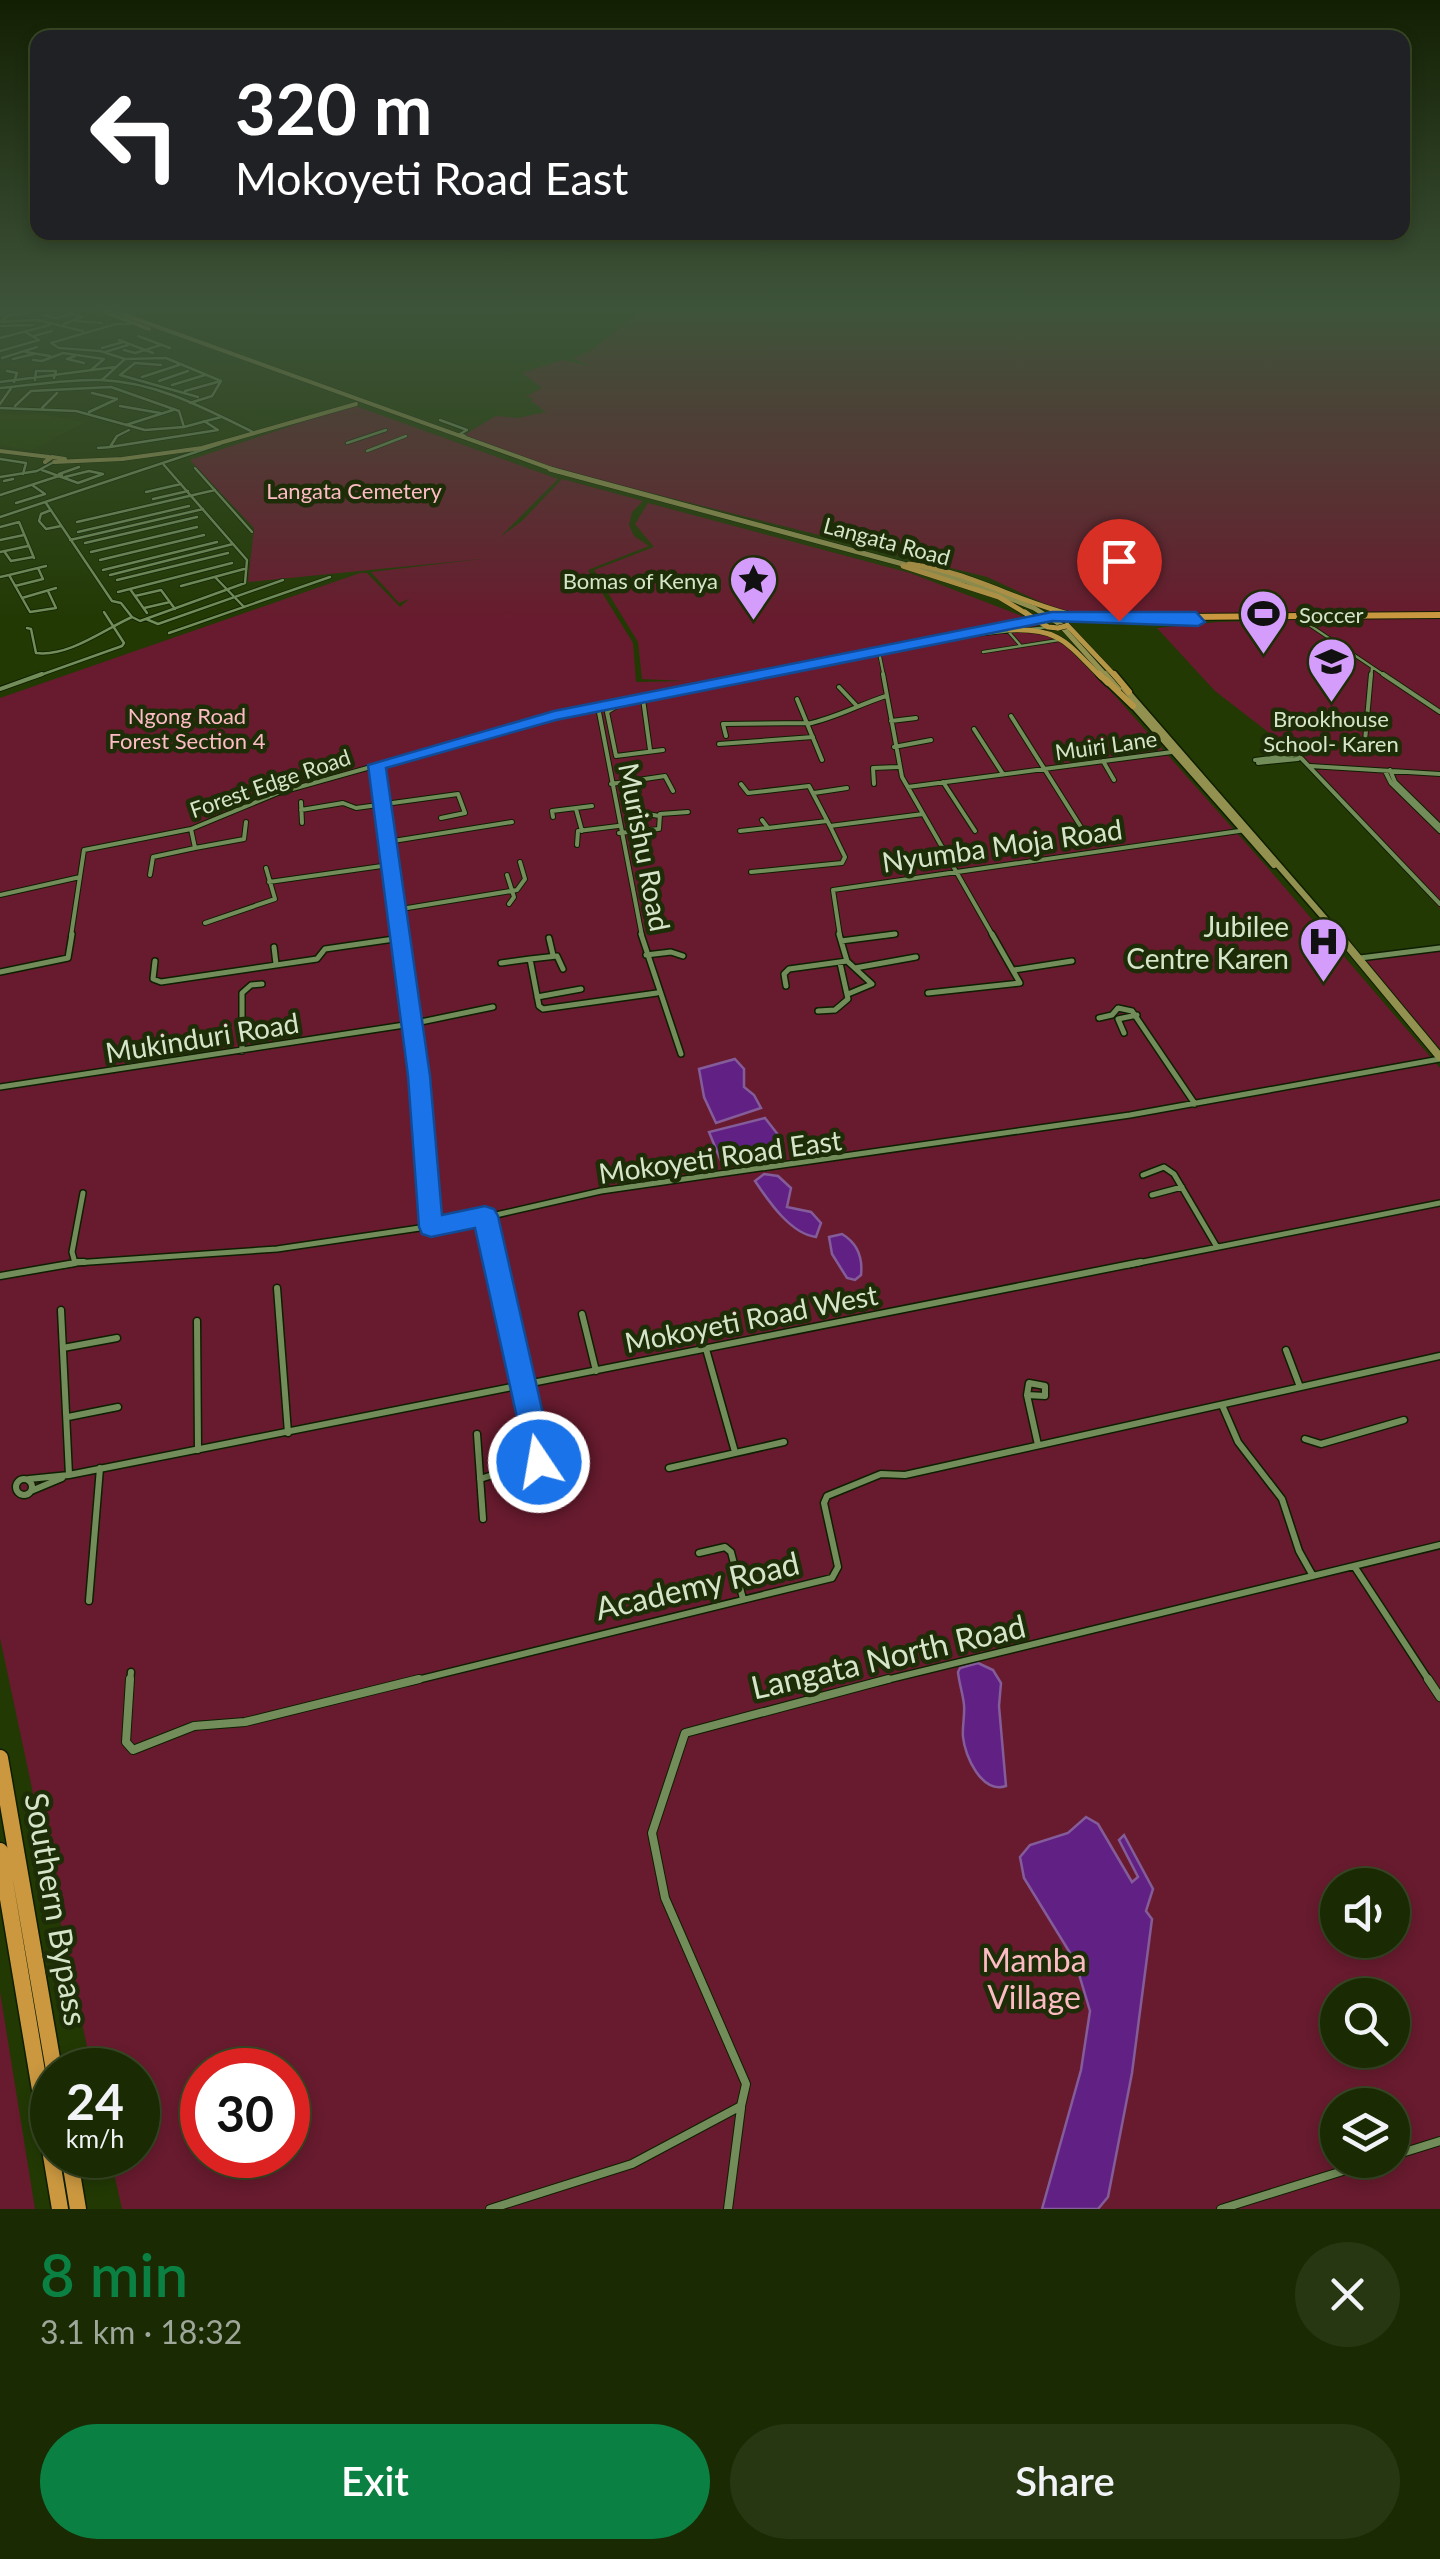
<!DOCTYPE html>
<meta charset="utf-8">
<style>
:root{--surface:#1a2b03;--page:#273712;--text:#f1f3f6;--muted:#9fa79a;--line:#384725;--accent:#0b8043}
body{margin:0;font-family:Lato,sans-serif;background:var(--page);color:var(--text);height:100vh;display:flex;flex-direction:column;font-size:38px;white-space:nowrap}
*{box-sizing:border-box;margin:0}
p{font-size:32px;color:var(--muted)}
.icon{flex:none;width:55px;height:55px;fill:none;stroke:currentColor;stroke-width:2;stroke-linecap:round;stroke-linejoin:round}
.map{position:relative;height:2209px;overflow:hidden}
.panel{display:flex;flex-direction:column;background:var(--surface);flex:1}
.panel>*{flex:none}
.hud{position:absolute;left:30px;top:30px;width:1380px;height:210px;border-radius:20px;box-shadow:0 5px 15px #0003,0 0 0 2px var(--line);background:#202124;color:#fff;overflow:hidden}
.controls{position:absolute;left:1320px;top:1868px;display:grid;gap:20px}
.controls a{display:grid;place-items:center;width:90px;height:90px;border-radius:50%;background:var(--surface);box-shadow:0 5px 15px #0003,0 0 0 2px var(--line);font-size:50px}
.speed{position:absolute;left:30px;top:2048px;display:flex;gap:20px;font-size:50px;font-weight:700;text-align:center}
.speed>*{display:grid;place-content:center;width:130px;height:130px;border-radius:50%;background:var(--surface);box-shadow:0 5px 15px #0003,0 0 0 2px var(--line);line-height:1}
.speed small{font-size:25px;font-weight:400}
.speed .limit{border:15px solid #d22;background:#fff;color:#111}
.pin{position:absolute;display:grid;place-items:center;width:85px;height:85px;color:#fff;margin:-102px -42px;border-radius:50% 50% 50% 0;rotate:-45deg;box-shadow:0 0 10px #0007}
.pin .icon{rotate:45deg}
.me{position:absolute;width:110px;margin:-55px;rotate:348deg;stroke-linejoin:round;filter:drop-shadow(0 0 8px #0008)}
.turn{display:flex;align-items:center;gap:35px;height:210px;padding:0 40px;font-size:45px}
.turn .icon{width:130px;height:130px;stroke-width:2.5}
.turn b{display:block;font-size:70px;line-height:85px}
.round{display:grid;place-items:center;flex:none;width:105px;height:105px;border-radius:52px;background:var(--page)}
.summary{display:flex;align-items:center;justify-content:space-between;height:170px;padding:0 40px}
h1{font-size:60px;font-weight:600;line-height:75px;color:var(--accent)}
.cta{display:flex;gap:20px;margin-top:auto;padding:20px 40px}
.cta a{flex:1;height:115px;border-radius:60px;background:var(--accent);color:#fff;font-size:40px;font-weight:600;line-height:115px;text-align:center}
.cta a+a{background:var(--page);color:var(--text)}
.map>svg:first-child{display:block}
.built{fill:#264001}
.green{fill:#681b2e;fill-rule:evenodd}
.water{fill:#612184;stroke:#845c99;stroke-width:2.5}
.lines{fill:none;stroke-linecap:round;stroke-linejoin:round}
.pedestrian-casing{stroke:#0e1e00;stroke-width:4}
.minor-far4-casing{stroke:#0e1e00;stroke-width:4}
.minor-far3-casing{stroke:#0e1e00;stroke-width:6}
.minor-far2-casing{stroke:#0e1e00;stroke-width:8}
.minor-far1-casing{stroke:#0e1e00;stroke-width:9}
.minor-casing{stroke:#0e1e00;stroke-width:10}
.secondary-far3-casing{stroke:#0e1e00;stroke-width:5}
.secondary-far2-casing{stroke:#0e1e00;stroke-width:6}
.secondary-far1-casing{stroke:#0e1e00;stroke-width:9}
.secondary-casing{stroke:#0e1e00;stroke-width:10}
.primary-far1-casing{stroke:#0e1e00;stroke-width:6}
.primary-casing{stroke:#0e1e00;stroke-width:9}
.trunk-far1-casing{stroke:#0e1e00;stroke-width:8}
.trunk-casing{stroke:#0e1e00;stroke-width:19}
.pedestrian{stroke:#728d59;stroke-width:2.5}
.minor-far4{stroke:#728d59;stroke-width:2.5}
.minor-far3{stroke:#728d59;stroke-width:4}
.minor-far2{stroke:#728d59;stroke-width:5}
.minor-far1{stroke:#728d59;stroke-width:6}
.minor{stroke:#728d59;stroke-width:8}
.secondary-far3{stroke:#939150;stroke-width:4}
.secondary-far2{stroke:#939150;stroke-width:5}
.secondary-far1{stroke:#939150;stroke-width:6}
.secondary{stroke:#939150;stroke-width:8}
.primary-far1{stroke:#b59546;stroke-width:5}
.primary{stroke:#b59546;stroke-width:6}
.trunk-far1{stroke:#cb9840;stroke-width:6}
.trunk{stroke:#cb9840;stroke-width:16}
.primary-bridge-casing{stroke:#0e1e00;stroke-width:6;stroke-linecap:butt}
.primary-bridge{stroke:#b59546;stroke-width:5}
.route{fill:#1a73e8;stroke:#114b97;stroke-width:2.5}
.labels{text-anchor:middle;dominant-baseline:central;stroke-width:9;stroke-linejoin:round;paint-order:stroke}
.far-park-label{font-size:22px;fill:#fdbbc4;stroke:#1c2d07}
.far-street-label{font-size:22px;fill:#d6e5c9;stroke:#1c2d07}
.far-poi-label{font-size:22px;fill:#d6e5c9;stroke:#1c2d07;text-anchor:end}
.street-label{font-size:28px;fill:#d6e5c9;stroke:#1c2d07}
.poi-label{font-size:28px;fill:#d6e5c9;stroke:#1c2d07;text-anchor:end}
.near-street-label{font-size:32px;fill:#d6e5c9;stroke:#1c2d07}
.near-park-label{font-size:32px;fill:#fdbbc4;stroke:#1c2d07}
</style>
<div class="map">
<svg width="1440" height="2209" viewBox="0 0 1440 2209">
<rect width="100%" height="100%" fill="#223904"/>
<path class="built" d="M0 414 45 415 85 422 32 450 0 445Z"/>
<path class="green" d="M643 309H1440V613L1069 615 987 577 555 469 464 435 496 416 518 418 546 412 531 401 533 398 525 397 542 388 522 373 562 360 591 366 573 358 589 352Z
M353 405 558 479 500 537 522 521 562 479 643 501 632 512 629 525 634 536 649 546 588 570 633 643 636 682 685 681 642 679 638 642 594 570 654 547 635 524 648 503 910 573 1022 616 1057 637 1118 699 1267 867 1440 1068V2209H122L110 2155H138V2070H92L0 1638V698L360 573H367L400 607 409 599 399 603 371 572 481 559 248 582 254 528 190 460ZM1338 1885H1392V1940H1338ZM1338 1995H1392V2050H1338ZM202 2070H288V2155H202ZM1338 2105H1392V2160H1338Z
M1440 616V909L1312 766 1215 691 1157 628 1218 622Z
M1440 948V1049L1365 960Z
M0 1992 35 2209H0Z"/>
<path class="water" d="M735 1059 744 1069V1087L754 1095 761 1108 716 1123 704 1097 699 1069Z
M765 1118 783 1141 780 1159 723 1166 709 1132Z
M764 1174 778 1176 791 1188 787 1207 811 1212 821 1223 816 1237C791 1234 769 1202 755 1181Z
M842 1234C857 1243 863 1257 861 1275L855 1280 847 1278 832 1254 829 1237Z
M978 1663 993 1670 1001 1683 999 1706 1006 1786C982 1794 965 1757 963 1737 962 1727 965 1715 964 1705 963 1694 959 1683 958 1672L960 1668Z
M1086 1817 1098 1824 1132 1882 1138 1877 1119 1840 1124 1835 1153 1889 1146 1911 1152 1919 1132 2073 1108 2197 1098 2209H1042L1081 2070 1090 2011 1075 1961 1024 1878 1020 1857 1030 1845 1068 1833Z"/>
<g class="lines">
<defs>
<path id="pedestrian" d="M347 443 386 430
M367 451 406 436"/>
<path id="minor-far4" d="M61 309 82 317 64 324
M43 315 56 318 73 314
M3 321 7 316 45 309
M76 321 102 323
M0 322 37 320 83 331
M130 324H116L51 343 59 348 100 351 125 359 166 358 221 381 212 396 190 403
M0 326 33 325
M34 336 52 331
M138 336 170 348
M0 338 50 325
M119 340 153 353
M102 348 123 342
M124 350 135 353 161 345
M0 351 39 340 25 332
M26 352 50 356
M105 352 128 345
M75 356 67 359 84 363
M2 358 37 347
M13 359 34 354
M33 360 42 361 63 353 104 359 91 370
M161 365 135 363 120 375 198 397
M7 371 17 373 14 382
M142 377 179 365
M35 380 36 371H56L54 378
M102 380 125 359
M159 381 188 371
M0 382 115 367
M172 385 205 375
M0 388C34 385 67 379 101 380 157 382 206 409 255 433
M185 391 221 381
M0 404 12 387
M15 406 31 391 111 387 179 411 184 427
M120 406 160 413
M0 408 76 411 145 430 184 427 221 417
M42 408 57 393
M89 412 117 399 92 393
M440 420 467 430 460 434 465 436
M126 425 173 410
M129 430 117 436 110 447 218 430 204 421
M98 448 111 447
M0 459 26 463 23 474
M195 468 252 532
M42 470 78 483 103 474 89 471 65 477
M59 474 79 467
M0 477 37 471 52 463
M4 481 13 479
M146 492 181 484
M0 495 62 475
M153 499 188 491
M16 503 45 494 32 485
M51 510 41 514 39 521 46 529 61 526
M0 517 220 444
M77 522 215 490
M0 527 19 522 34 558
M78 532 189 506
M0 540 24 535
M70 540 203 509
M85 543 197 517
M4 551 11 561 33 557
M0 552 28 546
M91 552 197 527
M100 560 204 535
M103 570 217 542
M9 575 46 566
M110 575 233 544
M0 577 9 575 30 612 56 608 48 591
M215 577 244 607
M117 580 228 553
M15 586 43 579 38 568
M181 586 244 569
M130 589 147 613
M118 592 232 563
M135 596 161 590 175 609
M22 598 56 588
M144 608 170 602
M132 617 140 621 245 583 247 560 164 465
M1299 618 1387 677
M146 619 158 624 283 580
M27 628 31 629 36 653C69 657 103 630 132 617L121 603 112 601 46 503
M1007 630 1021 646 1059 640
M169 633 330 577
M966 636 1049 627
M879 652 884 677
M983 652 1021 646
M35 677 122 646 124 643 104 612
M751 677 1006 626
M1371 677 1372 668"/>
<path id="minor-far3" d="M883 674 902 777 993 936
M1383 674 1440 712
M839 687 856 705
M0 689 42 674
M643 699 650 750
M797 699 822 760
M598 707 642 936
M615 707 607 712 616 756
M1011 716 1091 843
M891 721 916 718
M807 724C836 718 858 705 886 696
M974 729 1003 774
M726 736 723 724 807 723
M1365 741 1371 674
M719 744 813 737
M894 747 931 740
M616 756 663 750
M1255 760 1295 755 1301 758 1440 904
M1103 761 1114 780
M1258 763 1298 759
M377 765 400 936
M1310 766 1440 774
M1390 770 1395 782 1440 826
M1385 771 1391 783 1440 831
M943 782 975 831
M611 784 665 776 673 791
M741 784 748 793 809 786 830 826
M874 784 873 768 898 767
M908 787 1172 752
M814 793 847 788
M301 802 302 823
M576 809 582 831
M301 810 343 803 356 808 458 794 465 813 441 818
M636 812 659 816
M553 817 552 811 592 806
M762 820 768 828 827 821
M191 829 195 848 244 839 246 822
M740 831 767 828
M619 833 659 829 660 814 688 812
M387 842 512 822
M577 845 578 831 618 826
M751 872 842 863 845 857 830 826 923 814
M150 875 153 857 195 848
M507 875 514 897 509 904
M269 882 389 865
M0 895 80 877
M395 910 517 890 525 879 520 862
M205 923 275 899 266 868
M71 936 84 850 191 829 278 793 553 716 764 674
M840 936 833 890 1246 830
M880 936 895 934"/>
<path id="minor-far2" d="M400 934 419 1075 431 1227
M641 934 681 1054
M839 934 847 961
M549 938 553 955
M841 941 895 934
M274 947 276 964
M646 955 671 952 683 956
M1360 958 1440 948
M530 959 557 956 563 969
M155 961 153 979 161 982 317 959 325 949 401 938
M501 963 530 959 539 1006 543 1009 657 993
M855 968 916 957
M1014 970 1072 961
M0 972 68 958 72 934
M786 986 784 974 789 969 847 961 872 984 848 994
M928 993 1020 983 992 934
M537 997 581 989
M818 1011 835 1010 848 999 840 963
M1099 1018 1112 1015 1118 1008 1132 1011 1195 1104
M1124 1033 1118 1019 1137 1015
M242 1051V993L251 985 262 984
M0 1087 411 1024 493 1007
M1143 1175 1164 1167 1174 1174 1217 1247
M83 1193 72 1252 75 1263 277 1249 474 1220 601 1191 1130 1115 1440 1059
M1152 1195 1182 1187
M485 1216 496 1265
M64 1265 75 1263
M1128 1265 1440 1203"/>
<path id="minor-far1" d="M75 1262H84
M0 1276 75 1263
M277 1288 288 1433
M61 1310 69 1475
M582 1314 596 1371
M197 1321 198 1450
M63 1348 117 1338
M706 1349 735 1452
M1286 1350 1300 1387
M1029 1383 1045 1386V1396L1027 1395Z
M1027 1395 1038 1445
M1222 1405 1238 1442 1282 1499 1299 1551 1313 1576
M68 1417 118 1407
M477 1434 483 1519
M1305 1439 1321 1444 1404 1420
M669 1468 784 1442
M16 1487a8 8 0 1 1 16 0a8 8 0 1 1-16 0Z
M29 1479 69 1475 1141 1262
M480 1479 540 1460 495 1262
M31 1491 62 1478
M699 1553 725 1547 731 1552 743 1599
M1354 1566 1430 1682
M89 1601 100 1468
M130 1682 131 1672
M409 1682 832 1578 838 1567 824 1503 827 1496 881 1474 905 1475 1440 1356
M878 1682 1440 1545"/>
<path id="minor" d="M130 1679 126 1742 133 1750 194 1726 245 1722 419 1679
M1428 1679 1440 1697
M1392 2156 1440 2141
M490 2209 632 2164 741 2106 746 2084 665 1898 652 1833 685 1733 888 1679
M728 2209 741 2108
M1221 2209 1378 2160"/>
<path id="secondary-far3" d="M97 309 149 329
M108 309 560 472
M0 451 49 457
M45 462 52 457 65 459
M54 462 122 459 202 448 356 404"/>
<path id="secondary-far2" d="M550 469 966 581 1034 608 1066 628
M1064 629 1107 677"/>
<path id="secondary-far1" d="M1105 674 1118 689
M1124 688 1340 936
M1131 703 1274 865"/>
<path id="secondary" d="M1338 934 1440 1057"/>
<path id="primary-far1" d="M909 564C969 571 1019 603 1077 616
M903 566 999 597 1048 627 1058 628
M1067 625 1116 677
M1002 626 1029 621 1032 617 1025 612
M1010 630C1060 628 1067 643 1101 677"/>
<path id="primary" d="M1099 674 1108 683
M1114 674 1129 692
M1106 680 1133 706"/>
<path id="trunk-far1" d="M1062 618 1440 615"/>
<path id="trunk" d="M0 1758 54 2070
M0 1851 60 2209
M69 2155 78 2209"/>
</defs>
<use href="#pedestrian" class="pedestrian-casing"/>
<use href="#minor-far4" class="minor-far4-casing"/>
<use href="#minor-far3" class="minor-far3-casing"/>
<use href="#minor-far2" class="minor-far2-casing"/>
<use href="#minor-far1" class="minor-far1-casing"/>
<use href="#minor" class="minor-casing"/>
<use href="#secondary-far3" class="secondary-far3-casing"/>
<use href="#secondary-far2" class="secondary-far2-casing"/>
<use href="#secondary-far1" class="secondary-far1-casing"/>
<use href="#secondary" class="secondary-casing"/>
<use href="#primary-far1" class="primary-far1-casing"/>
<use href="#primary" class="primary-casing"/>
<use href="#trunk-far1" class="trunk-far1-casing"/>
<use href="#trunk" class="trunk-casing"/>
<use href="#pedestrian" class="pedestrian"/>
<use href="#minor-far4" class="minor-far4"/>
<use href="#minor-far3" class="minor-far3"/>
<use href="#minor-far2" class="minor-far2"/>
<use href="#minor-far1" class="minor-far1"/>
<use href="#minor" class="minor"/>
<use href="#secondary-far3" class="secondary-far3"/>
<use href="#secondary-far2" class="secondary-far2"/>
<use href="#secondary-far1" class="secondary-far1"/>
<use href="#secondary" class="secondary"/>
<use href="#primary-far1" class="primary-far1"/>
<use href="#primary" class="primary"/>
<use href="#trunk-far1" class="trunk-far1"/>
<use href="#trunk" class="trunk"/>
<defs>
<path id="primary-bridge" d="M1044 620 1052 617
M1058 628 1066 626"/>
</defs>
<use href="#primary-bridge" class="primary-bridge-casing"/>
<use href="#primary-bridge" class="primary-bridge"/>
</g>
<linearGradient id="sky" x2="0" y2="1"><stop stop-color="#131f02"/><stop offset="0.5" stop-color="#3e543a"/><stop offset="1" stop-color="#3e543a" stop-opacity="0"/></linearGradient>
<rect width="1440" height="619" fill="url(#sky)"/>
<path class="route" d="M1052 612H1196L1205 622 1198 626 1052 621 556 720 386 768 430 1076 442 1215 485 1206 494 1209 498 1216 554 1462 549 1472 539 1476 529 1472 475 1228 431 1237 422 1234 419 1227 408 1076 368 765 554 711Z"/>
<defs>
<symbol id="sight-pin" viewBox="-11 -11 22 30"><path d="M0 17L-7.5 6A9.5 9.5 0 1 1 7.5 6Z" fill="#d49cfb" stroke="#1c2d07"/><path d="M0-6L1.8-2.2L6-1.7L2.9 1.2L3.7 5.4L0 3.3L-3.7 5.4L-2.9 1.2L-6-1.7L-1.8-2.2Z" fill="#111"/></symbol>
<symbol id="stadium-pin" viewBox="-11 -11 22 30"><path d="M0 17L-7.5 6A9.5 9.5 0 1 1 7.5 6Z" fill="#d49cfb" stroke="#1c2d07"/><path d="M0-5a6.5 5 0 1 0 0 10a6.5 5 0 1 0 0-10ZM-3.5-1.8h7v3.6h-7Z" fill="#111"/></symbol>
<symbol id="school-pin" viewBox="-11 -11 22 30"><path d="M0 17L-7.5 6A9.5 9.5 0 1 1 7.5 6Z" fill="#d49cfb" stroke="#1c2d07"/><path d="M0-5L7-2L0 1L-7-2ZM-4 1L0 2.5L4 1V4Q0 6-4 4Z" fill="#111"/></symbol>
<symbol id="hospital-pin" viewBox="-11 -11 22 30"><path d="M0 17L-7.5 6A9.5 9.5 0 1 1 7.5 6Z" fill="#d49cfb" stroke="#1c2d07"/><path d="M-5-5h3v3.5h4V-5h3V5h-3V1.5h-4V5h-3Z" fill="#111"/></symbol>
</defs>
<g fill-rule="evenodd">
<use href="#sight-pin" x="726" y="552" width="55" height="75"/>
<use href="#stadium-pin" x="1236" y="586" width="55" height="75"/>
<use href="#school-pin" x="1304" y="634" width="55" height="75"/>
<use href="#hospital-pin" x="1296" y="914" width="55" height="75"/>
</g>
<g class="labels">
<g class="far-park-label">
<text x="354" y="490">Langata Cemetery</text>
<text x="187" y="715">Ngong Road<tspan x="187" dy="25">Forest Section 4</tspan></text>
</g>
<g class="far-street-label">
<text transform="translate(887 541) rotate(15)">Langata Road</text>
<text transform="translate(1106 745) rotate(-8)">Muiri Lane</text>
<text transform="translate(270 783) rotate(-19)">Forest Edge Road</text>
</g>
<g class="far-poi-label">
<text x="718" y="580">Bomas of Kenya</text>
<text x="1299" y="614" text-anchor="start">Soccer</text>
<text x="1331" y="718" text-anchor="middle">Brookhouse<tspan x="1331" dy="25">School- Karen</tspan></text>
</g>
<g class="street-label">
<text transform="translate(1002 845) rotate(-8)">Nyumba Moja Road</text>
<text transform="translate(645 847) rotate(79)">Murishu Road</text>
<text transform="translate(202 1037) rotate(-9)">Mukinduri Road</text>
<text transform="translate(720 1156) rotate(-8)">Mokoyeti Road East</text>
<text transform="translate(751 1318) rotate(-11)">Mokoyeti Road West</text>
</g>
<g class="poi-label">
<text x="1289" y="926">Jubilee<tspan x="1289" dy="32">Centre Karen</tspan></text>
</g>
<g class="near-street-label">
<text transform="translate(697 1585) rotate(-13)">Academy Road</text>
<text transform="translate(888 1656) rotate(-13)">Langata North Road</text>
<text transform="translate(57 1909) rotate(80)">Southern Bypass</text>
</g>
<g class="near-park-label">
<text x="1034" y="1959">Mamba<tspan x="1034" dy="37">Village</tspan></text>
</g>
</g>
</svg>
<div class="controls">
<a><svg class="icon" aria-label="sound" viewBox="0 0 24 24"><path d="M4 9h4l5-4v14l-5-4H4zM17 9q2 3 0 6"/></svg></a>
<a><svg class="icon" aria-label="search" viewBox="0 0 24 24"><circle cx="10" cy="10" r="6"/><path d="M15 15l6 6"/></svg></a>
<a><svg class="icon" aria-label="layers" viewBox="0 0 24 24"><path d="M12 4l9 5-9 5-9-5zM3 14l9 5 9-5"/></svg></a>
</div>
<div class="speed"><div>24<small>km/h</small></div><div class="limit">30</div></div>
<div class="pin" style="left:1119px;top:621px;background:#d93025"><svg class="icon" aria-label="arrive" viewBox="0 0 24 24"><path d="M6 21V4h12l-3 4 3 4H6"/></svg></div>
<svg class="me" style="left:539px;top:1462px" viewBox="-20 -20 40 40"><circle r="17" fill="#1a73e8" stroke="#fff" stroke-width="3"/><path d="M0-11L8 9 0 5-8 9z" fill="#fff"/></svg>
<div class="hud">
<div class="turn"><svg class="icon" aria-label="left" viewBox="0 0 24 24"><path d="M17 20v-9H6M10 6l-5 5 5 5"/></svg><div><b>320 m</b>Mokoyeti Road East</div></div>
</div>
</div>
<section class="panel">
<div class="summary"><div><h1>8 min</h1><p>3.1 km · 18:32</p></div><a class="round"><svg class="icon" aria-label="close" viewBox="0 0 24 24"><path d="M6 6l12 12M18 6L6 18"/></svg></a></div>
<div class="cta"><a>Exit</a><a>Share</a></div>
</section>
